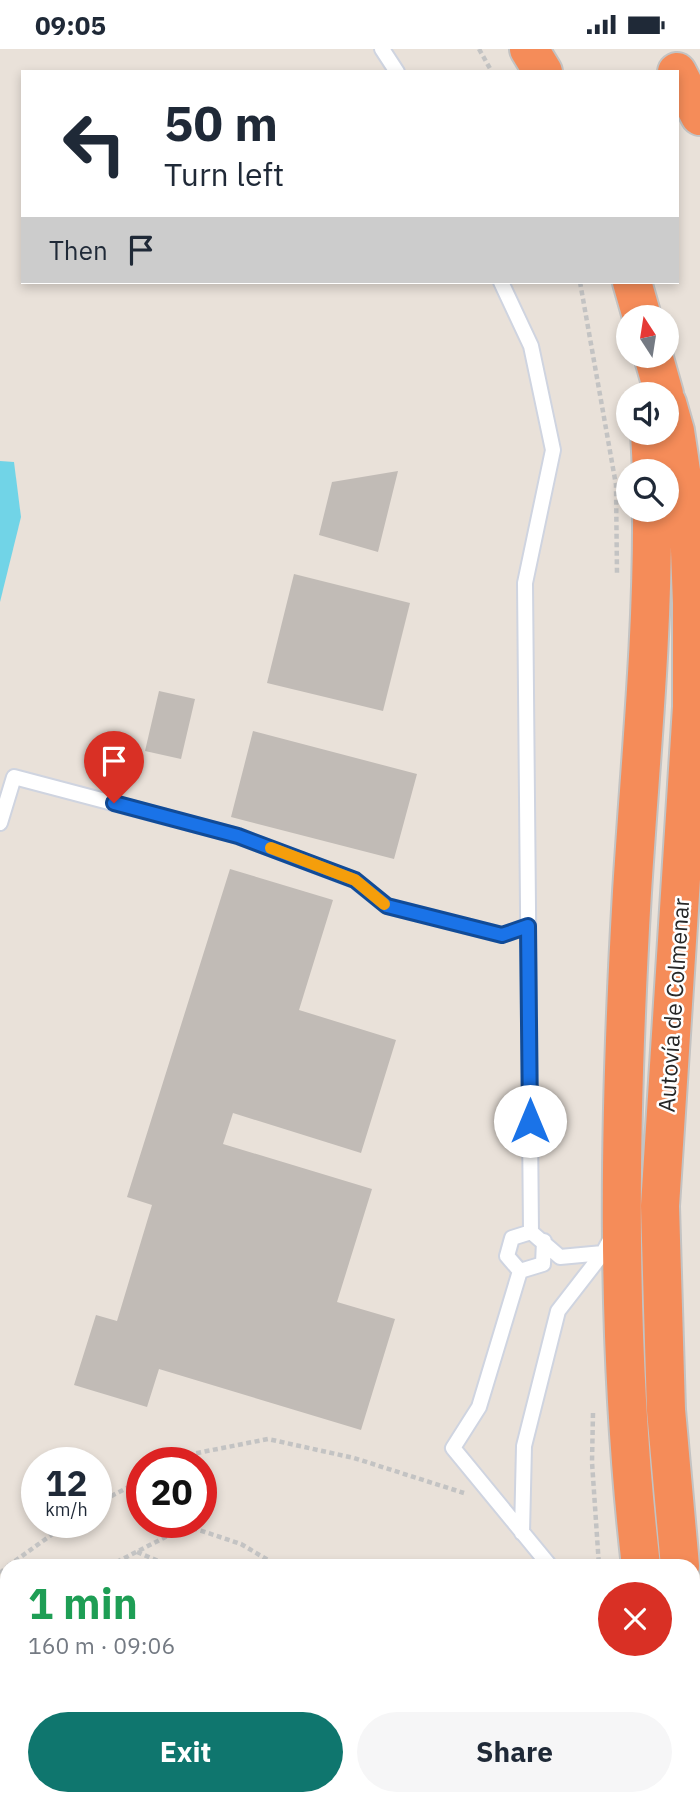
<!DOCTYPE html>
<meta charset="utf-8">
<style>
:root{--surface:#fff;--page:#f6f6f7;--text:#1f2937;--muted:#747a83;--accent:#0f766e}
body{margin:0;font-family:"IBM Plex Sans",sans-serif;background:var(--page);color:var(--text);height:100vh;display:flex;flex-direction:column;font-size:26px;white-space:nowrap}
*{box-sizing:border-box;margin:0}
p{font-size:23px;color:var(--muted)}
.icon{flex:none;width:38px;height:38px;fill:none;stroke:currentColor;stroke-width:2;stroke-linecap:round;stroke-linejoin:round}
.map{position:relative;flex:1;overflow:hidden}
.panel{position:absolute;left:0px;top:1510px;width:700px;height:247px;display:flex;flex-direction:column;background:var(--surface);border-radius:21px 21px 0 0;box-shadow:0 4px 10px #0003}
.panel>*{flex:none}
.top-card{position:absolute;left:21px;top:21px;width:658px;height:214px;border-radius:0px;box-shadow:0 4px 10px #0003;background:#fff;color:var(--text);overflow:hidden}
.needle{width:46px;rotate:348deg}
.tools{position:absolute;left:616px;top:256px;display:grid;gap:14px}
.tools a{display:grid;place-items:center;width:63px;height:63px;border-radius:50%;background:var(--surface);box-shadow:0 4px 10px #0003;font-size:35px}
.speed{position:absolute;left:21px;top:1398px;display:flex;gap:14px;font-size:35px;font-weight:700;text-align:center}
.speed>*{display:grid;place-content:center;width:91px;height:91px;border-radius:50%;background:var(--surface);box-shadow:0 4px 10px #0003;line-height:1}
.speed small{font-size:18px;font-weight:400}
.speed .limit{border:10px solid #d22;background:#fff;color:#111}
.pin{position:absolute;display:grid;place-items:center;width:60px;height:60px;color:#fff;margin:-72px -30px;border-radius:50% 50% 50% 0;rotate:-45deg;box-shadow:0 0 7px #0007}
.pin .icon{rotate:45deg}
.me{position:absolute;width:77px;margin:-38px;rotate:0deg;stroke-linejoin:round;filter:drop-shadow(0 0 5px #0008)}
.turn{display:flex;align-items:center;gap:24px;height:147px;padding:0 28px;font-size:32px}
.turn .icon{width:91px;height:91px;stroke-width:2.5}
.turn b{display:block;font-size:49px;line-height:60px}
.then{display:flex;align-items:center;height:66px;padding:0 28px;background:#0003;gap:14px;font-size:26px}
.round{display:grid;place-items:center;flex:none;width:74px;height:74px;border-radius:37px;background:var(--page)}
.summary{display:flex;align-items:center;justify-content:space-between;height:119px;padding:0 28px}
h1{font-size:42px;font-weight:700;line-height:52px;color:#1e9e55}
.action{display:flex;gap:14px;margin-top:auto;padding:14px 28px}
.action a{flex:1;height:80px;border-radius:42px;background:var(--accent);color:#fff;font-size:28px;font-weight:700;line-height:80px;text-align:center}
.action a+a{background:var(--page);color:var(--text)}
.status{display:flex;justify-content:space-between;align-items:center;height:49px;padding:0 35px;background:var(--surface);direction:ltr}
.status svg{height:19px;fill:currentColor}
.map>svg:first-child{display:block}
.water{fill:#71d4e7}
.building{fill:#c1bbb6}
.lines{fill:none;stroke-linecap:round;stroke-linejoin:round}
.lane-casing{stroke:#cfd4e0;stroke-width:18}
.highway-casing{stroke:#c3c3c3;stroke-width:42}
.path{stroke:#c3c3c3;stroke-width:4.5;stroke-dasharray:5 3.5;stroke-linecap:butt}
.lane{stroke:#fff;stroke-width:14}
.highway{stroke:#f58c59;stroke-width:38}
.route-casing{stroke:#114b97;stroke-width:18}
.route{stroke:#1a73e8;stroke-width:12}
.slow{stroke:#f59e0b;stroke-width:12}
.labels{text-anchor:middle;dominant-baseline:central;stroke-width:5;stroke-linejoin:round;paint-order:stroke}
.street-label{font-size:23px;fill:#272727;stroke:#fff}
</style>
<div class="status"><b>09:05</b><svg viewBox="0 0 49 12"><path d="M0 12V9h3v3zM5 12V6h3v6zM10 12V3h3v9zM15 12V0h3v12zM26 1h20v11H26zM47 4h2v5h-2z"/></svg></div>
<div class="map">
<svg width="700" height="1756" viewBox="0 0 700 1756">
<rect width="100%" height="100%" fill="#e9e1d9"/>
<path class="water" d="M0 412 14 413 21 468 0 553Z"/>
<path class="building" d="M398 422 378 503 319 486 332 433Z
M294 525 410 554 383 662 267 634Z
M159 642 195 650 181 710 145 702Z
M253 682 417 725 394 810 231 768Z
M230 820 333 851 299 961 396 991 361 1104 233 1064 223 1095 372 1140 337 1253 395 1270 361 1381 159 1320 147 1358 74 1336 96 1266 117 1272 152 1156 127 1148Z
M302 1750H447L445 1756H300Z"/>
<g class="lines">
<defs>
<path id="lane" d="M382 0 397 23
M501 233 531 297 553 401 525 534 531 1183 560 1208 603 1204 612 1187
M0 774 14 728 238 787 354 831 387 857 502 886 528 877
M531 1183 512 1189 507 1207 520 1222 543 1215 544 1192
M520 1222 479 1358 453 1399 550 1517
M522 1484 524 1397 558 1262 603 1204"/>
<path id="highway" d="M529 0 543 23
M677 23 700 67
M632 233 642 268
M653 306 664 345
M667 354 675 382 689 475 692 554V658L660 1157 666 1361 680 1517
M650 383 652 422
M641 1517C615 1293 619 1067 632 843 640 715 653 588 652 460
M693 1616 700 1667
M678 1750 679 1756"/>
</defs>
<use href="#lane" class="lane-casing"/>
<use href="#highway" class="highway-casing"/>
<path class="path" d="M479 0 492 23
M580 233 616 436 617 525
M593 1364 592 1413 599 1517
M173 1414 187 1406 268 1390 354 1409 464 1444
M96 1455 142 1431
M137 1503 170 1517
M8 1517 68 1474
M109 1517 187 1477 241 1495 278 1517
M0 1524 7 1518
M0 1601 7 1595
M274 1756 276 1750
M462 1756 464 1750
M588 1756 591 1750"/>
<use href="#lane" class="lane"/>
<use href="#highway" class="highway"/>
</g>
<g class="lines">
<defs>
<path id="route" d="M114 754 238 787 355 831 387 857 502 886 528 877 530 1072"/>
</defs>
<use href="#route" class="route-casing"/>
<use href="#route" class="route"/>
<path class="slow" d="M271 799 355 831 384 855"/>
</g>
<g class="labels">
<g class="street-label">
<text transform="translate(673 956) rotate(-86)">Autovía de Colmenar</text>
</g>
</g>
</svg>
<div class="tools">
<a><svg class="needle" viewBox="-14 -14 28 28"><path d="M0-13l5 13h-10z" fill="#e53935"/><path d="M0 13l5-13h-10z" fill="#747a83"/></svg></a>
<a><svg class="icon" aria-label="sound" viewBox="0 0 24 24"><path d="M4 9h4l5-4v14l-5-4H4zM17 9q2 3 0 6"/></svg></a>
<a><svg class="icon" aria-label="search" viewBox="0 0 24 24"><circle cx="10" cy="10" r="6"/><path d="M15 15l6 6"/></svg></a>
</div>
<div class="speed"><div>12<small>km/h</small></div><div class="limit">20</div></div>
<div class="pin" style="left:114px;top:754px;background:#d93025"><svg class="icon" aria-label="arrive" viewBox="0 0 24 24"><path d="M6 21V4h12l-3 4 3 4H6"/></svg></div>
<svg class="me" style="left:530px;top:1072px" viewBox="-20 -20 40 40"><circle r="19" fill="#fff"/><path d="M0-13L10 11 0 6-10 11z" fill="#1a73e8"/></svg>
<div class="top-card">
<div class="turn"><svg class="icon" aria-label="left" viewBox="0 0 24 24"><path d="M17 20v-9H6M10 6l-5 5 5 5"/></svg><div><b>50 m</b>Turn left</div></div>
<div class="then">Then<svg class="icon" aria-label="arrive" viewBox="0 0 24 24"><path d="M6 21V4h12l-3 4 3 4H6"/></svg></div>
</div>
<section class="panel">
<div class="summary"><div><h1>1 min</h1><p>160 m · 09:06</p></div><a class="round" style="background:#d93025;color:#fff"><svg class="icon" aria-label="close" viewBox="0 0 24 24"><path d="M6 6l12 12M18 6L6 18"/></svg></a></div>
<div class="action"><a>Exit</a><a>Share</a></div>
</section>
</div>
